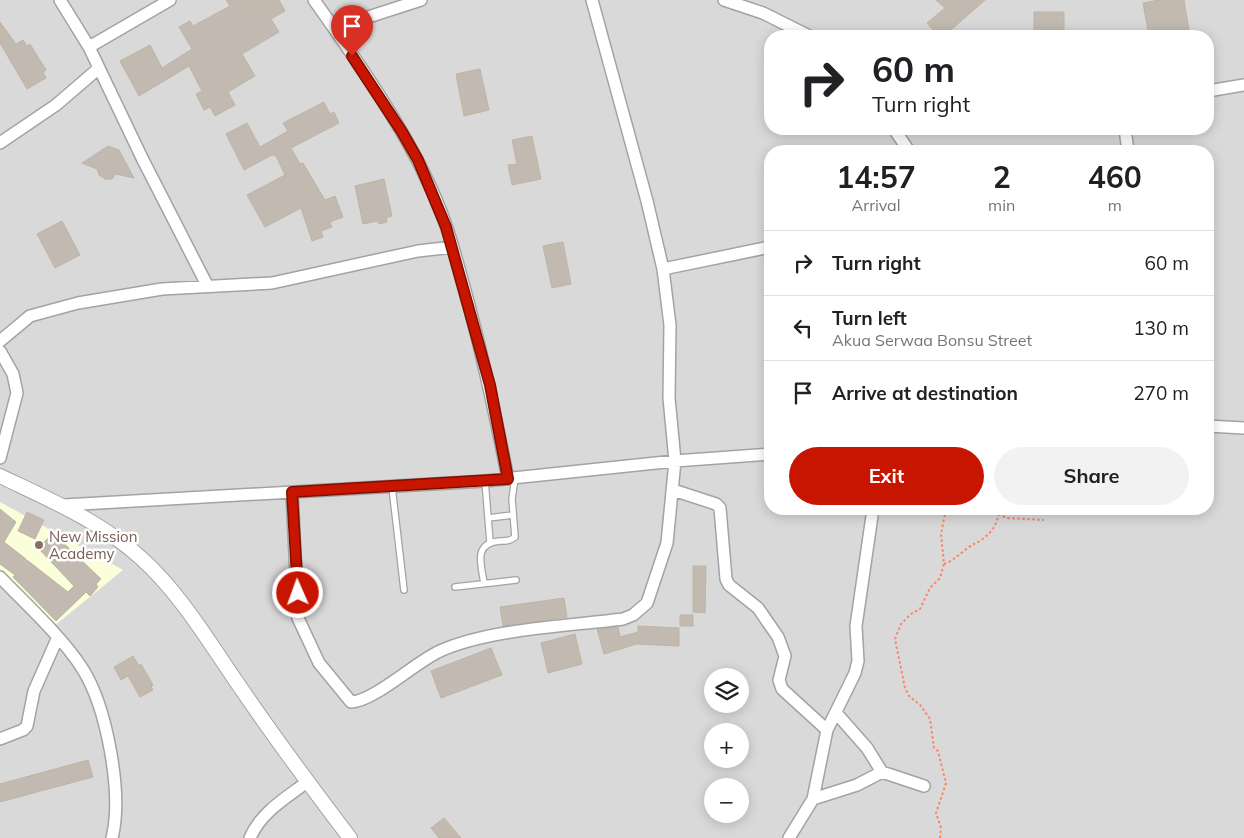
<!DOCTYPE html>
<meta charset="utf-8">
<style>
:root{--surface:#fff;--page:#f2f2f2;--text:#202124;--muted:#757577;--line:#e0e0e0;--accent:#c81500}
body{margin:0;font-family:Mulish,sans-serif;background:var(--page);color:var(--text);height:100vh;display:flex;flex-direction:column;font-size:19px;white-space:nowrap}
*{box-sizing:border-box;margin:0}
p{font-size:16px;color:var(--muted)}
.icon{flex:none;width:28px;height:28px;fill:none;stroke:currentColor;stroke-width:2;stroke-linecap:round;stroke-linejoin:round}
.map{position:relative;flex:1;overflow:hidden}
.details{position:absolute;left:764px;top:145px;width:450px;height:370px;display:flex;flex-direction:column;background:var(--surface);border-radius:20px;box-shadow:0 2px 12px #0003}
.details>*{flex:none}
.banner{position:absolute;left:764px;top:30px;width:450px;height:105px;border-radius:20px;box-shadow:0 2px 12px #0003;background:#fff;color:var(--text);overflow:hidden}
.buttons{position:absolute;left:704px;top:668px;display:grid;gap:10px}
.buttons a{display:grid;place-items:center;width:45px;height:45px;border-radius:50%;background:var(--surface);box-shadow:0 2px 12px #0003;font-size:25px}
.pin{position:absolute;display:grid;place-items:center;width:42px;height:42px;color:#fff;margin:-51px -21px;border-radius:50% 50% 50% 0;rotate:-45deg;box-shadow:0 0 5px #0007}
.pin .icon{rotate:45deg}
.me{position:absolute;width:55px;margin:-28px;rotate:358deg;stroke-linejoin:round;filter:drop-shadow(0 0 4px #0008)}
.turn{display:flex;align-items:center;gap:18px;height:105px;padding:0 25px;font-size:22px}
.turn .icon{width:65px;height:65px;stroke-width:2.5}
.turn b{display:block;font-size:35px;line-height:42px}
.eta{display:flex;justify-content:space-evenly;align-items:center;height:85px;text-align:center}
.eta b{font-size:30px;font-weight:700;line-height:35px}
.cta{display:flex;gap:10px;margin-top:auto;padding:10px 25px}
.cta a{flex:1;height:58px;border-radius:30px;background:var(--accent);color:#fff;font-size:20px;font-weight:700;line-height:58px;text-align:center}
.cta a+a{background:var(--page);color:var(--text)}
ul{padding:0;list-style:none}
li{display:flex;align-items:center;gap:15px;height:65px;padding:0 25px;border-top:1px solid var(--line)}
li div{flex:1}
li b{display:block;font-size:19px}
li em{font-style:normal}
.map>svg:first-child{display:block}
.residential{fill:#dad9d9;fill-rule:evenodd}
.education{fill:#fbffd9}
.building{fill:#c2bab1;stroke:#bfb3a4}
.lines{fill:none;stroke-linecap:round;stroke-linejoin:round}
.service-casing{stroke:#a3a3a3;stroke-width:8}
.minor-casing{stroke:#a3a3a3;stroke-width:14}
.tertiary-casing{stroke:#a3a3a3;stroke-width:16}
.path{stroke:#f98567;stroke-width:2;stroke-dasharray:2.5 2.5;stroke-linecap:butt}
.service{stroke:#fff;stroke-width:5.5}
.minor{stroke:#fff;stroke-width:11}
.tertiary{stroke:#fff;stroke-width:14}
.route-casing{stroke:#820e00;stroke-width:12}
.route{stroke:#c81500;stroke-width:9}
.education-dot{fill:#8d6e63;stroke:#fff;stroke-width:2}
.labels{text-anchor:middle;dominant-baseline:central;stroke-width:5;stroke-linejoin:round;paint-order:stroke}
.education-label{font-size:15px;fill:#785e54;stroke:#fff;text-anchor:start}
</style>
<div class="map">
<svg width="1244" height="838" viewBox="0 0 1244 838">
<rect width="100%" height="100%" fill="#eeebe2"/>
<path class="residential" d="M0 0H1244V838H0ZM770 36H1208V129H770ZM770 151H1208V509H770ZM712 676H740V704H712ZM712 731H740V759H712ZM712 786H740V814H712Z"/>
<path class="education" d="M0 502 123 570 54 626 0 573Z"/>
<path class="building" d="M226 0H279L285 11 271 19 279 32 242 54 255 76 228 92 235 105 215 116 210 107 204 110 196 94 202 91 189 66 139 96 120 61 150 45 162 68 192 49 179 27 190 21 193 26 230 6Z
M936 0H985L944 36H938L927 23 945 8Z
M1159 0H1184L1189 30 1149 36 1143 3Z
M1034 12H1064V36H1034Z
M0 22 16 44 23 40 27 46 30 44 46 70 43 72 46 78 27 89 0 43Z
M480 69 489 110 464 116 456 74Z
M324 102 330 114 334 112 339 123 291 148 300 164 303 163 325 200 335 196 343 217 330 222 332 227 321 231 323 237 312 241 301 208 265 227 247 195 285 175 276 156 272 155 244 170 226 134 247 123 260 147 288 131 283 123Z
M532 136 541 179 512 185 508 165 517 164 512 140Z
M108 146 119 150 134 178 116 174 112 179H105L99 175 97 169 82 163Z
M384 179 392 216 386 218 387 222 379 224 378 221 363 224 355 186Z
M62 221 80 255 55 268 37 234Z
M563 242 571 284 552 288 543 246Z
M0 509 16 522 4 542 26 559 23 563 27 560 68 592 74 586 38 548 53 533 101 579 96 584 98 587 90 596 86 592 56 621 13 577 15 575 0 564Z
M27 512 44 520 35 539 18 531Z
M693 566H706L705 613 693 612Z
M564 598 567 617 503 626 500 607Z
M680 615H693V626H680Z
M638 626 679 628V646L637 644 604 654 597 629 618 627 620 637 638 632Z
M575 634 582 664 548 673 541 643Z
M491 648 502 675 441 698 431 671Z
M133 656 139 666 141 664 153 685 151 687 153 690 140 697 128 676 121 680 114 667Z
M88 760 93 777 0 802V784Z
M444 818 461 838H439L431 828Z"/>
<g class="lines">
<defs>
<path id="service" d="M485 481 490 542
M392 487 404 590
M488 518 513 515
M484 583C481 564 473 543 500 541 506 541 510 541 515 537L512 499 515 478
M455 587 516 580"/>
<path id="minor" d="M60 0 89 47 142 158 207 285
M314 0C355 58 400 121 430 186 445 217 454 250 463 283 481 348 495 413 508 479
M724 0 763 13 809 36
M334 28 421 0
M89 47 170 0
M1208 91 1244 85
M894 129 909 151
M1125 129 1128 151
M0 143 56 105 99 68
M663 269 770 247
M0 341 30 316 78 303 162 289 272 283 418 251 453 247
M0 351 13 374 17 393 0 458
M1208 426 1244 428
M673 490 716 504 720 508 726 579 729 585 758 608 778 637 785 656 779 680 782 689 827 730
M292 492 298 618 319 663 351 702C373 702 417 661 440 651 489 629 568 626 623 619L633 615 647 603 667 543 675 461 669 398 670 325 663 269 647 201 592 0
M64 505 485 481 675 461 770 454
M0 577C25 603 63 638 82 668 107 707 123 794 112 838
M837 714 867 748 882 772
M0 739 23 730 27 726 34 691 57 639
M813 799 857 785 882 772 924 786
M250 838C261 812 286 798 307 782
M789 838 813 799 827 730 855 673 858 661 856 626 873 509"/>
<path id="tertiary" d="M0 476C50 500 100 521 141 558 180 593 209 642 238 684 274 737 312 788 350 838"/>
</defs>
<use href="#service" class="service-casing"/>
<use href="#minor" class="minor-casing"/>
<use href="#tertiary" class="tertiary-casing"/>
<path class="path" d="M984 509 1007 518 1044 520
M944 564C956 560 965 548 974 544 985 539 996 529 998 516
M940 838 941 828 936 813 946 783 938 751 934 748 930 719 920 705 909 696 905 688 895 639 901 624 911 614 920 609 930 588 940 578 944 564 941 534 946 509"/>
<use href="#service" class="service"/>
<use href="#minor" class="minor"/>
<use href="#tertiary" class="tertiary"/>
</g>
<g class="lines">
<defs>
<path id="route" d="M298 593 292 492 508 479 490 385 446 227 418 160 402 132 352 56"/>
</defs>
<use href="#route" class="route-casing"/>
<use href="#route" class="route"/>
</g>
<circle class="education-dot" cx="39" cy="545" r="5"/>
<g class="labels">
<g class="education-label">
<text x="49" y="536">New Mission<tspan x="49" dy="17">Academy</tspan></text>
</g>
</g>
</svg>
<div class="buttons">
<a><svg class="icon" aria-label="layers" viewBox="0 0 24 24"><path d="M12 4l9 5-9 5-9-5zM3 14l9 5 9-5"/></svg></a>
<a>+</a>
<a>−</a>
</div>
<div class="pin" style="left:352px;top:56px;background:#d93025"><svg class="icon" aria-label="arrive" viewBox="0 0 24 24"><path d="M6 21V4h12l-3 4 3 4H6"/></svg></div>
<svg class="me" style="left:298px;top:593px" viewBox="-20 -20 40 40"><circle r="17" fill="#c81500" stroke="#fff" stroke-width="3"/><path d="M0-11L8 9 0 5-8 9z" fill="#fff"/></svg>
<div class="banner">
<div class="turn"><svg class="icon" aria-label="right" viewBox="0 0 24 24"><path d="M7 20v-9h11M14 6l5 5-5 5"/></svg><div><b>60 m</b>Turn right</div></div>
</div>
<section class="details">
<div class="eta">
<div><b>14:57</b><p>Arrival</p></div>
<div><b>2</b><p>min</p></div>
<div><b>460</b><p>m</p></div>
</div>
<ul>
<li><svg class="icon" aria-label="right" viewBox="0 0 24 24"><path d="M7 20v-9h11M14 6l5 5-5 5"/></svg><div><b>Turn right</b></div><em>60 m</em></li>
<li><svg class="icon" aria-label="left" viewBox="0 0 24 24"><path d="M17 20v-9H6M10 6l-5 5 5 5"/></svg><div><b>Turn left</b><p>Akua Serwaa Bonsu Street</p></div><em>130 m</em></li>
<li><svg class="icon" aria-label="arrive" viewBox="0 0 24 24"><path d="M6 21V4h12l-3 4 3 4H6"/></svg><div><b>Arrive at destination</b></div><em>270 m</em></li>
</ul>
<div class="cta"><a>Exit</a><a>Share</a></div>
</section>
</div>
